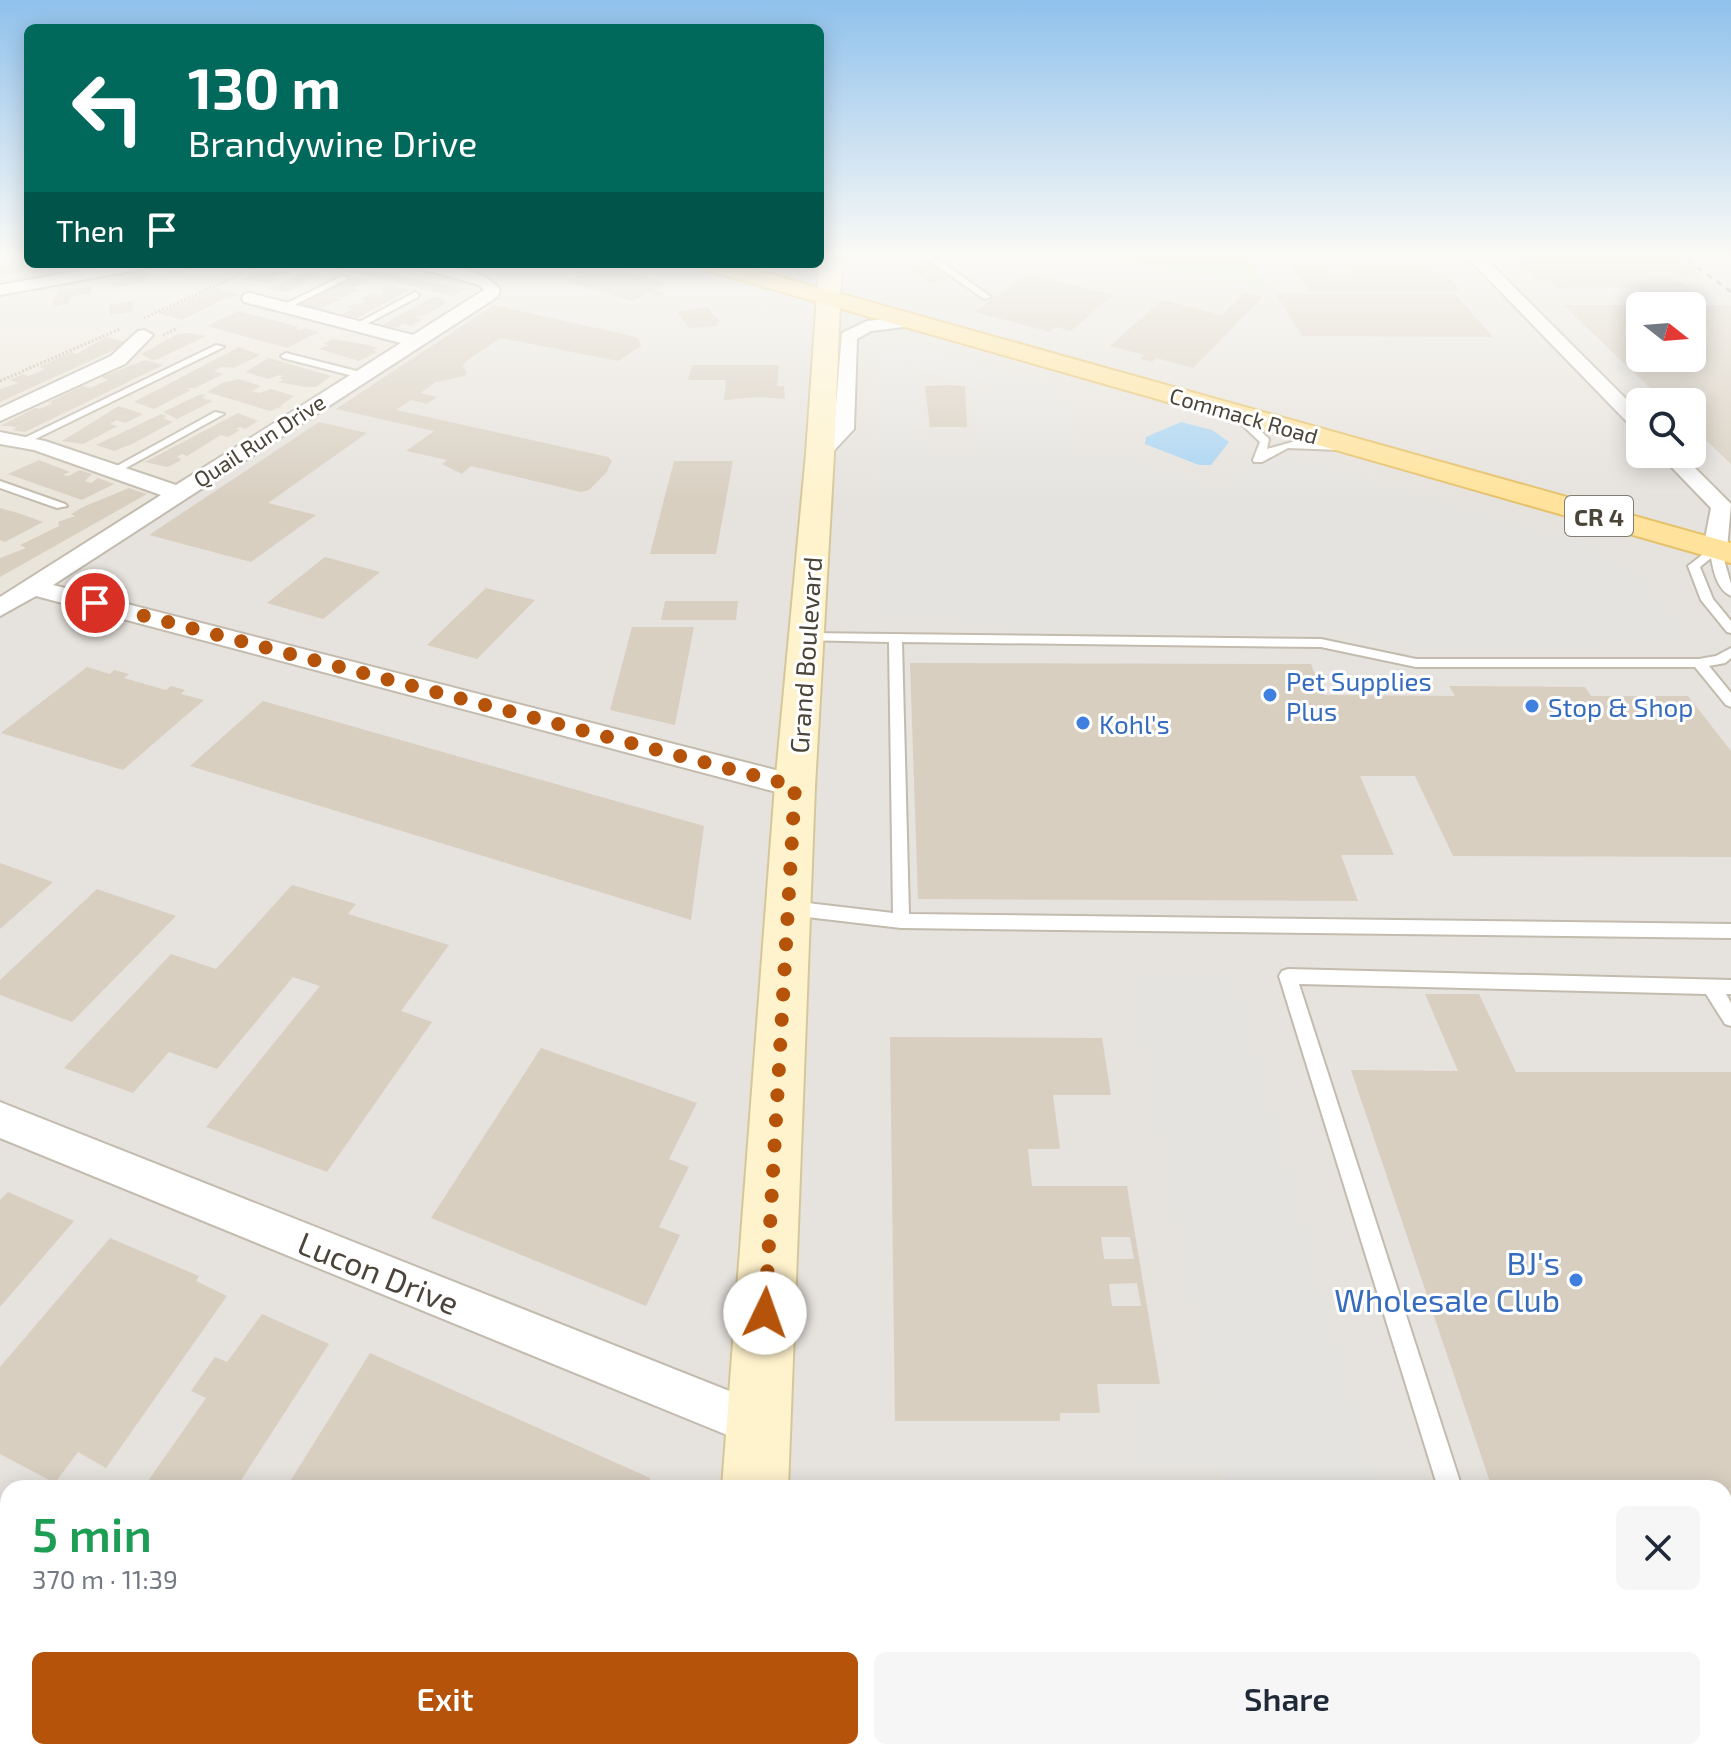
<!DOCTYPE html>
<meta charset="utf-8">
<style>
:root{--surface:#fff;--page:#f6f6f7;--text:#1f2937;--muted:#747a83;--accent:#b45309}
body{margin:0;font-family:"Exo 2",sans-serif;background:var(--page);color:var(--text);height:100vh;display:flex;flex-direction:column;font-size:30px;white-space:nowrap}
*{box-sizing:border-box;margin:0}
p{font-size:26px;color:var(--muted)}
.icon{flex:none;width:44px;height:44px;fill:none;stroke:currentColor;stroke-width:2;stroke-linecap:round;stroke-linejoin:round}
.map{position:relative;flex:1;overflow:hidden}
.sheet{position:absolute;left:0px;top:1480px;width:1732px;height:280px;display:flex;flex-direction:column;background:var(--surface);border-radius:24px 24px 0 0;box-shadow:0 4px 20px #0003}
.sheet>*{flex:none}
.hud{position:absolute;left:24px;top:24px;width:800px;height:244px;border-radius:12px;box-shadow:0 4px 20px #0003;background:#00695c;color:#fff;overflow:hidden}
.needle{width:52px;rotate:107deg}
.buttons{position:absolute;left:1626px;top:292px;display:grid;gap:16px}
.buttons a{display:grid;place-items:center;width:80px;height:80px;border-radius:12px;background:var(--surface);box-shadow:0 4px 20px #0003;font-size:40px}
.pin{position:absolute;display:grid;place-items:center;width:68px;height:68px;color:#fff;margin:-34px;border:4px solid #fff;border-radius:50%;box-shadow:0 2px 8px #0007}
.me{position:absolute;width:88px;margin:-44px;rotate:3deg;stroke-linejoin:round;filter:drop-shadow(0 0 6px #0008)}
.turn{display:flex;align-items:center;gap:28px;height:168px;padding:0 32px;font-size:36px}
.turn .icon{width:104px;height:104px;stroke-width:2.5}
.turn b{display:block;font-size:56px;line-height:68px}
.then{display:flex;align-items:center;height:76px;padding:0 32px;background:#0003;gap:16px;font-size:30px}
.round{display:grid;place-items:center;flex:none;width:84px;height:84px;border-radius:12px;background:var(--page)}
.head{display:flex;align-items:center;justify-content:space-between;height:136px;padding:0 32px}
h1{font-size:48px;font-weight:600;line-height:60px;color:#1e9e55}
.action{display:flex;gap:16px;margin-top:auto;padding:16px 32px}
.action a{flex:1;height:92px;border-radius:12px;background:var(--accent);color:#fff;font-size:32px;font-weight:600;line-height:92px;text-align:center}
.action a+a{background:var(--page);color:var(--text)}
.map>svg:first-child{display:block}
.residential{fill:#eae5da}
.industrial{fill:#e6e2dd;fill-rule:evenodd}
.green{fill:#d2eab5}
.parking{fill:#e5e3e0;fill-rule:evenodd}
.water{fill:#a9d4f2}
.building{fill:#d8cfc1;fill-rule:evenodd}
.lines{fill:none;stroke-linecap:round;stroke-linejoin:round}
.lane-casing{stroke:#c2bbae;stroke-width:4}
.street-casing{stroke:#c2bbae;stroke-width:4}
.secondary-casing{stroke:#d6c79b;stroke-width:4}
.primary-casing{stroke:#e6c16a;stroke-width:4}
.path{stroke:#c4b79f;stroke-width:3;stroke-dasharray:2 2;stroke-linecap:butt}
.lane{fill:#fff;fill-rule:evenodd}
.street{fill:#fff;fill-rule:evenodd}
.secondary{fill:#fff3cd;fill-rule:evenodd}
.primary{fill:#ffe39c;fill-rule:evenodd}
.rail{stroke:#9a9a9a;stroke-width:3;stroke-dasharray:6 6;stroke-linecap:butt}
.route{stroke:#b45309;stroke-width:14;stroke-dasharray:0 25.2}
.shop-dot{fill:#3f7fe0;stroke:#fff;stroke-width:3}
.labels{text-anchor:middle;dominant-baseline:central;stroke-width:6;stroke-linejoin:round;paint-order:stroke}
.far-street-label{font-size:22px;fill:#4b4439;stroke:#fff}
.shield{fill:#fff;stroke:#817c74;stroke-width:2}
.shield-label{font-size:24px;font-weight:bold;fill:#4b4439}
.street-label{font-size:26px;fill:#4b4439;stroke:#fff}
.shop-label{font-size:26px;fill:#366cbe;stroke:#fff;text-anchor:start}
.near-shop-label{font-size:32px;fill:#366cbe;stroke:#fff;text-anchor:end}
.near-street-label{font-size:32px;fill:#4b4439;stroke:#fff}
</style>
<div class="map">
<svg width="1731" height="1760" viewBox="0 0 1731 1760">
<rect width="100%" height="100%" fill="#f6f3ec"/>
<path class="residential" d="M0 253H28V264H421L476 279 490 287 0 608Z"/>
<path class="industrial" d="M820 253H1731V1760H0V608L491 293 476 279 421 264H820ZM1640 306H1692V358H1640ZM1640 402H1692V454H1640ZM8 1488H1724V1752H8Z"/>
<path class="green" d="M1091 253H1136L1171 259 1192 258 1206 253H1245L1267 288Z"/>
<path class="parking" d="M908 343 1058 387 1051 395 1067 396 1080 451 1065 450V453L1095 455 1102 448 1209 482 1204 487 1206 490 1226 488 1256 453 1282 461 1287 455 1610 551V559L1618 566H1633L1697 643H1594L1599 650 1421 649 1344 633 1006 630 959 623 958 619 877 617V351H896ZM908 361 917 362 911 368 972 387 980 381 984 382 986 392H972L979 450 995 452H934L929 450 933 445 927 438H913V429H927L922 374 908 373Z
M1127 974 1234 975 1240 997 1245 999 1379 1488H1228L1224 1469 1135 1468 1125 1395 1206 1396Z
M914 1485 1208 1486V1488H914Z
M1724 1732H1731V1760H1641L1638 1752H1724Z
M917 1752H1243L1244 1760H918Z
M1364 1752H1452L1454 1760H1365Z"/>
<path class="water" d="M1181 422 1212 430 1229 442 1211 465H1199L1145 444 1146 437Z"/>
<path class="building" d="M1512 257H1676L1703 277H1676L1690 287 1556 288 1549 281H1539Z
M928 261 938 268 946 266 951 270 943 271 953 278 930 283 905 266Z
M27 263 28 272 0 275V268Z
M1289 263H1322L1330 274H1354L1345 264H1423L1432 273H1443L1461 291 1310 292Z
M179 264H200V265L175 273 164 269Z
M316 264 361 267 368 264 376 266 371 268 378 271 465 289 452 296Z
M602 264 667 283 653 290 666 294 659 296 648 293 632 301 566 281 582 273 575 271 579 269 587 271Z
M268 266 290 270 273 277 278 279 267 283 241 279 261 272 257 271Z
M304 272 315 277 287 292 268 289Z
M145 274 150 280 115 288 110 282Z
M1027 274 1113 295 1071 331 1056 327 1050 332 975 312Z
M355 277 370 281 351 288 359 290 345 297H334L341 299 319 309 299 303Z
M388 285 410 290 357 318 342 314 352 309 346 307 368 301 360 299 373 293 379 295 384 291 379 290Z
M91 286V293L72 297 69 303 54 306 52 299H57V292Z
M216 288 241 295 224 299 182 320 158 313Z
M1244 293 1263 297 1193 368 1156 358 1152 362 1140 359 1144 355 1110 346 1162 300 1222 315Z
M1276 294H1455L1493 337 1302 336Z
M433 297 446 300 442 302 447 303 424 316 416 317 424 319 411 326 403 324 397 328 382 325Z
M132 301 134 311 110 315 109 305Z
M494 305 632 336 639 339 641 346 618 361 500 338 465 362 463 367 467 372 465 376 436 382 420 393 437 397 427 404 411 400 396 410 608 457 612 461 606 473 589 490 581 492 471 466 462 474 442 464 447 460 406 451 434 431 336 409Z
M1563 305H1640V358H1692V305H1731V464L1692 427V402H1665Z
M707 307 720 322 716 323 719 326 689 328 677 312Z
M238 311 299 327 294 329 300 330 305 328 319 332 287 348 207 326Z
M188 333 206 336 158 359 152 360 141 354 178 334Z
M107 337 129 343 0 402V389L19 383 9 380 23 374 29 376 45 369 39 367 71 352 76 354Z
M333 339 368 345 378 348 373 350 377 352 359 361 319 349 329 345 323 344Z
M239 347 260 355 234 368 222 367 214 371 223 374 195 388H186L191 390 154 409 134 402Z
M269 358 331 376 316 387H304L278 382 283 380 279 378 283 376 280 375 268 379 245 372Z
M145 360 163 365 25 432 12 430 17 428 11 426H0L35 408 40 409 53 403 49 402 82 386 90 388 108 380 101 377Z
M692 365H779L777 386H784L785 399 759 397 724 400 726 380H688Z
M239 379 261 386 252 391 259 393 271 389 294 396 280 406H283L270 411 207 392 222 383Z
M950 385 965 386 967 427H930L925 386Z
M201 394 206 395 202 398 213 401 177 419 163 412Z
M119 406 143 414 125 423 117 420 110 424 118 426 83 444 62 441Z
M238 413 258 421 245 429 240 427 236 429 240 430 228 437 221 435 187 456 182 454 177 457 181 459 180 461 167 467 145 462Z
M161 414 167 416 163 418 173 422 132 444 114 451 96 445Z
M319 422 367 433 268 503 316 515 251 562 149 535Z
M39 460 70 472 63 475 68 476 80 470 92 474 85 481 91 483 98 478 114 484 82 500 8 474Z
M674 461H733L716 554H650Z
M129 488 147 494 0 577V558L26 548 20 545 59 526 58 522 75 516 71 514 85 506Z
M0 508 21 514 43 522 5 542 0 540Z
M325 557 380 572 323 619 267 603Z
M486 588 535 600 477 659 427 645Z
M665 601H738L736 620H661Z
M632 627H694L675 725 610 710Z
M910 663 1311 664 1324 695 1455 696 1449 686 1585 687 1591 696H1688L1731 751V857L1453 856 1415 776H1360L1394 855H1341L1358 901 918 899Z
M87 667 110 674 114 670 129 674 124 678 166 690 171 686 185 690 181 694 204 700 123 770 1 733Z
M263 701 704 826 691 920 190 766Z
M0 863 53 882 0 929Z
M292 885 356 904 348 914 449 945 401 1011 432 1022 327 1172 206 1127 320 986 293 977 217 1069 169 1052 133 1093 64 1068 171 954 216 969Z
M97 889 176 916 72 1022 0 995V980Z
M1425 994H1479L1516 1072H1731V1718H1724V1488H1492L1351 1070 1458 1071Z
M890 1037 1102 1038 1111 1095H1053L1060 1149H1028L1032 1186H1127L1160 1384H1097L1100 1413H1060V1421H895ZM1101 1237H1130L1134 1259H1104ZM1137 1283 1141 1306H1112L1109 1284Z
M541 1048 697 1103 669 1159 689 1167 659 1227 680 1235 646 1306 431 1218Z
M8 1192 74 1221 0 1307V1200Z
M110 1238 199 1276 196 1281 227 1296 106 1468 78 1452 55 1483 0 1454V1367Z
M262 1314 329 1344 236 1488H143L206 1398 191 1391 215 1357 227 1362Z
M370 1353 650 1478 649 1488H286Z
M496 1752H620L619 1760H494Z"/>
<g class="lines">
<defs>
<path id="lane" d="M919 253H929L991 297 984 299Z
M342 276 349 278 286 309 279 307Z
M415 292 419 295 418 297 359 328 352 326Z
M216 345 224 347 23 445 14 443Z
M286 353 364 373 366 375 361 378 283 358 281 356Z
M215 412 224 414 115 474 106 472Z
M1233 412H1241L1269 439 1267 449 1296 441 1340 444 1345 447 1340 450 1288 448 1262 462H1254L1253 460 1260 442 1233 416Z
M0 481 65 504 67 506 57 508 0 488Z
M1715 545 1721 549 1731 584V596C1717 589 1714 573 1711 558L1700 567 1713 599 1731 621V633L1727 632 1701 600 1688 566Z
M806 633 1321 639 1416 659H1699L1716 656 1731 648V658L1725 663 1709 666 1731 693V707L1726 705 1695 667H1416L1321 647 902 642 909 914 1731 924V938L901 928 790 915 784 913 782 908 784 903 790 901 893 913 889 642 801 640 800 637Z
M1288 969 1731 980V994H1726L1731 1003V1026L1725 1024 1706 994 1299 984 1462 1488H1438L1279 976 1282 971Z
M1519 1752H1547L1550 1760H1522Z"/>
<path id="street" d="M1463 253H1480L1640 413V430L1633 428Z
M116 264H150L142 269 0 295V285Z
M413 264C440 264 483 267 500 290L497 297 53 585 795 775 805 778 810 786 805 794 795 797 36 596 0 616V597L161 495 34 450 0 444V432L45 441 176 485 401 343 244 302 242 298 244 294 250 293 413 335 484 290 479 285 415 267Z
M913 316 922 321 919 325 871 331 857 339 854 429 827 458H813L810 454 834 428 842 333 867 321Z
M144 330 153 335 125 364 0 421V408L111 356 138 331Z
M1659 454H1681L1731 504 1727 549 1723 554H1707L1703 549 1711 508Z
M0 1102 775 1409 782 1425 775 1441 759 1448 0 1138Z"/>
<path id="secondary" d="M820 253H842L834 454 815 786 788 1488H722L775 786 806 454Z
M699 1752H775L774 1760H698Z"/>
<path id="primary" d="M699 264H734L1731 543V563L702 269Z"/>
</defs>
<use href="#lane" class="lane-casing"/>
<use href="#street" class="street-casing"/>
<use href="#secondary" class="secondary-casing"/>
<use href="#primary" class="primary-casing"/>
<path class="path" d="M144 318 263 264
M163 335 178 328
M0 381 120 329"/>
<use href="#lane" class="lane"/>
<use href="#street" class="street"/>
<use href="#secondary" class="secondary"/>
<use href="#primary" class="primary"/>
<path class="rail" d="M1678 253 1731 292"/>
</g>
<linearGradient id="sky" x2="0" y2="1"><stop stop-color="#8fc1ec"/><stop offset="0.51" stop-color="#fbfaf6"/><stop offset="1" stop-color="#fbfaf6" stop-opacity="0"/></linearGradient>
<rect width="1731" height="500" fill="url(#sky)"/>
<g class="lines">
<path class="route" d="M95 603 795 786 765 1313"/>
</g>
<g class="shop-dot">
<circle cx="1270" cy="695" r="8"/>
<circle cx="1532" cy="706" r="8"/>
<circle cx="1083" cy="723" r="8"/>
<circle cx="1576" cy="1280" r="8"/>
</g>
<g class="labels">
<g class="far-street-label">
<text transform="translate(1244 415) rotate(16)">Commack Road</text>
<text transform="translate(259 440) rotate(-33)">Quail Run Drive</text>
</g>
<rect class="shield" x="1565" y="496" width="68" height="40" rx="6"/>
<g class="shield-label">
<text x="1599" y="516">CR 4</text>
</g>
<g class="street-label">
<text transform="translate(805 655) rotate(-86)">Grand Boulevard</text>
</g>
<g class="shop-label">
<text x="1286" y="680">Pet Supplies<tspan x="1286" dy="30">Plus</tspan></text>
<text x="1548" y="706">Stop &amp; Shop</text>
<text x="1099" y="723">Kohl's</text>
</g>
<g class="near-shop-label">
<text x="1560" y="1262">BJ's<tspan x="1560" dy="37">Wholesale Club</tspan></text>
</g>
<g class="near-street-label">
<text transform="translate(379 1272) rotate(22)">Lucon Drive</text>
</g>
</g>
</svg>
<div class="buttons">
<a><svg class="needle" viewBox="-14 -14 28 28"><path d="M0-13l5 13h-10z" fill="#e53935"/><path d="M0 13l5-13h-10z" fill="#747a83"/></svg></a>
<a><svg class="icon" aria-label="search" viewBox="0 0 24 24"><circle cx="10" cy="10" r="6"/><path d="M15 15l6 6"/></svg></a>
</div>
<div class="pin" style="left:95px;top:603px;background:#d93025"><svg class="icon" aria-label="arrive" viewBox="0 0 24 24"><path d="M6 21V4h12l-3 4 3 4H6"/></svg></div>
<svg class="me" style="left:765px;top:1313px" viewBox="-20 -20 40 40"><circle r="19" fill="#fff"/><path d="M0-13L10 11 0 6-10 11z" fill="#b45309"/></svg>
<div class="hud">
<div class="turn"><svg class="icon" aria-label="left" viewBox="0 0 24 24"><path d="M17 20v-9H6M10 6l-5 5 5 5"/></svg><div><b>130 m</b>Brandywine Drive</div></div>
<div class="then">Then<svg class="icon" aria-label="arrive" viewBox="0 0 24 24"><path d="M6 21V4h12l-3 4 3 4H6"/></svg></div>
</div>
<section class="sheet">
<div class="head"><div><h1>5 min</h1><p>370 m · 11:39</p></div><a class="round"><svg class="icon" aria-label="close" viewBox="0 0 24 24"><path d="M6 6l12 12M18 6L6 18"/></svg></a></div>
<div class="action"><a>Exit</a><a>Share</a></div>
</section>
</div>
